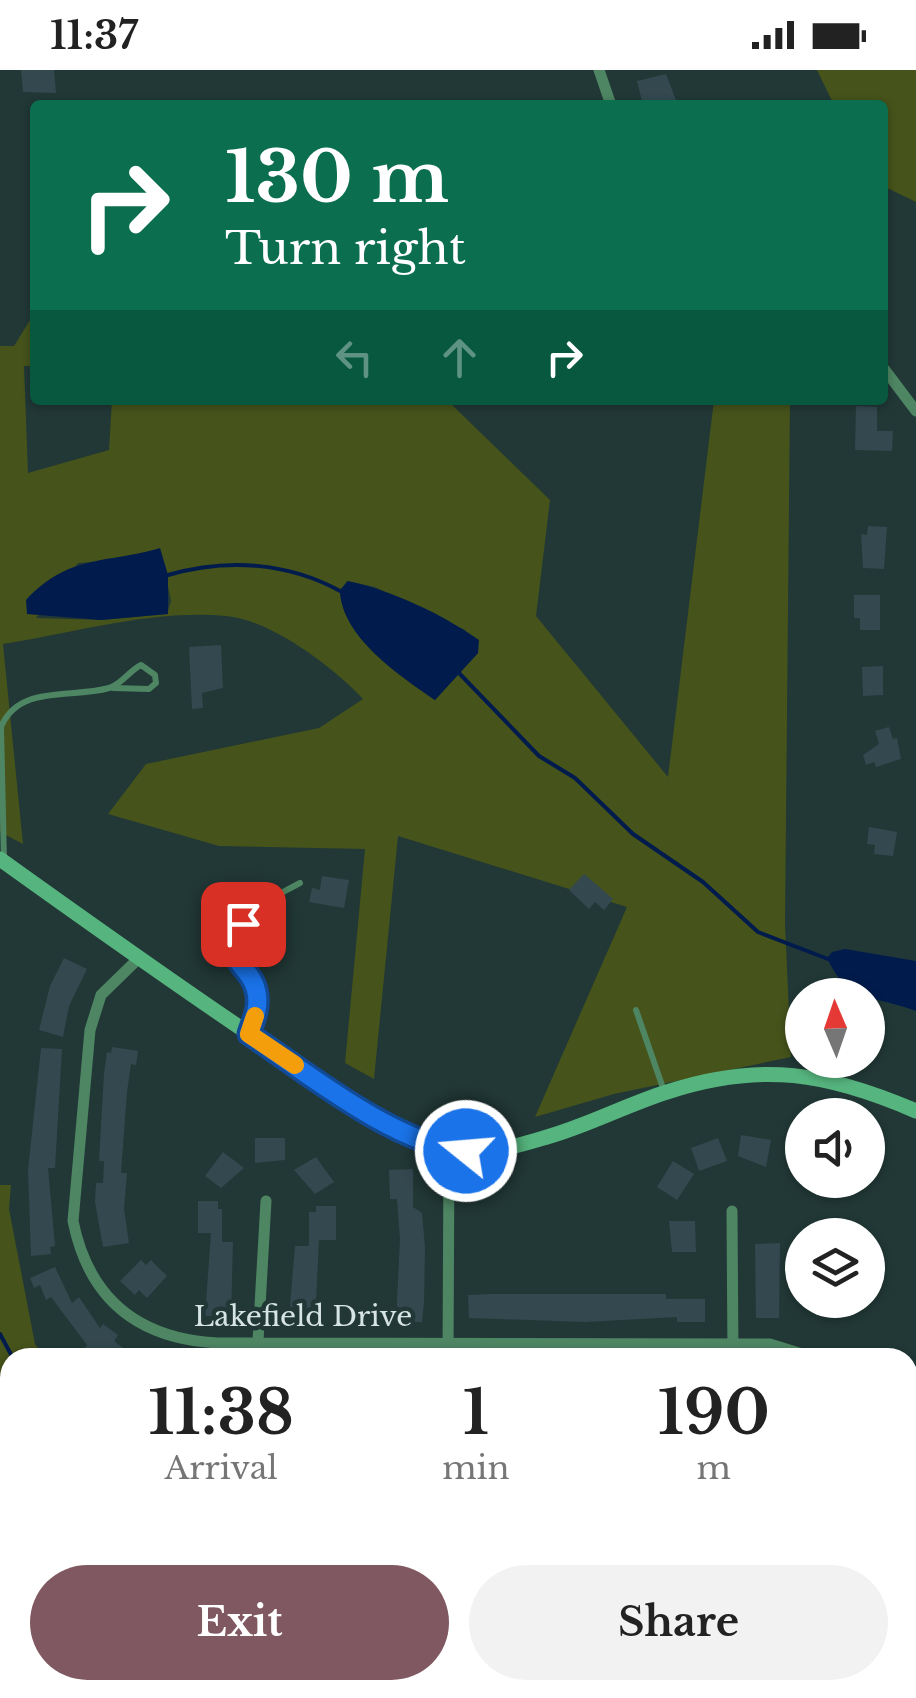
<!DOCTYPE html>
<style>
:root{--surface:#fff;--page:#f2f2f2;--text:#222;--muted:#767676;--accent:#805861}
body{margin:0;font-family:"Libre Baskerville",serif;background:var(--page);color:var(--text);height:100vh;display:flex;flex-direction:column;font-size:38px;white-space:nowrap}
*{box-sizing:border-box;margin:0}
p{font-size:32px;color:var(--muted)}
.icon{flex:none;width:55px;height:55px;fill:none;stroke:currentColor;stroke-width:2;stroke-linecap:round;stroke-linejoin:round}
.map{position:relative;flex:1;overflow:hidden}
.side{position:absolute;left:0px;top:1278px;width:918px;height:352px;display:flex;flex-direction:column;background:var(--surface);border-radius:30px 30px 0 0;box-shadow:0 2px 8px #0004}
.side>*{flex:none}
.top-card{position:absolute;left:30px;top:30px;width:858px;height:305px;border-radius:10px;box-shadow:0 2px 8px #0004;background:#0b6e4f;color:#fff;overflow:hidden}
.needle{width:65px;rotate:358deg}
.fabs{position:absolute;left:785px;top:908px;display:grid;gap:20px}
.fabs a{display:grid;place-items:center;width:100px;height:100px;border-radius:50%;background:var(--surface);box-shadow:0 2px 8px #0004;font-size:50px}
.pin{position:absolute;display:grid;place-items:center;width:85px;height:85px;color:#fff;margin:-42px;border-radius:20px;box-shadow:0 5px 15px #0006}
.me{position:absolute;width:110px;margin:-55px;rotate:287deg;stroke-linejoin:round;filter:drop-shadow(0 0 8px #0008)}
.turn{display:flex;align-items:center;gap:35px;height:210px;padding:0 30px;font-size:45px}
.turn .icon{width:130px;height:130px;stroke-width:2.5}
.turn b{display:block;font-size:70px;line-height:85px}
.lanes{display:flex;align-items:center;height:95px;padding:0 30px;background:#0003;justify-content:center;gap:50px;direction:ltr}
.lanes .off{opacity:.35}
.eta{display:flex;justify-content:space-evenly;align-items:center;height:170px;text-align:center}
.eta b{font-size:60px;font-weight:700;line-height:70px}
.action{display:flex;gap:20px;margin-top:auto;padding:20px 30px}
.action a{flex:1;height:115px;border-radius:60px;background:var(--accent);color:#fff;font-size:40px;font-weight:700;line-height:115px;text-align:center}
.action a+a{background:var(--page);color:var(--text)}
.status{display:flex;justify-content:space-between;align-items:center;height:70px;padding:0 50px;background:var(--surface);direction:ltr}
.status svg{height:28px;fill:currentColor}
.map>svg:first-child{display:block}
.green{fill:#46531b;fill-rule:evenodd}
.water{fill:#011c4c}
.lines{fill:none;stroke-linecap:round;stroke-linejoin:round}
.stream{stroke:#011c4c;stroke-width:4}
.building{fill:#344850}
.lane{stroke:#4e8663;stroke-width:6}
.street{stroke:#4e8663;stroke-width:11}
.secondary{stroke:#56b57e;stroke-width:15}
.route-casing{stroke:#114b97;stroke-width:25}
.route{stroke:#1a73e8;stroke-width:18}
.slow{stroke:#f59e0b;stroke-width:18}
.labels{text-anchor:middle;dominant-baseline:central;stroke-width:9;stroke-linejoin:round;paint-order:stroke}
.street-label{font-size:28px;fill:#d6e4e3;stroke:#213836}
</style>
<div class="status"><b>11:37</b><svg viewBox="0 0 49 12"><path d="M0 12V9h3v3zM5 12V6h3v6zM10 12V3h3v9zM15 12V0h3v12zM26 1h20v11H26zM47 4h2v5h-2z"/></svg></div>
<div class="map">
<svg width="916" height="1628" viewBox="0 0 916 1628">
<rect width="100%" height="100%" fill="#213836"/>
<path class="green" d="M817 0H916V132L883 116 882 35H834Z
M35 242V296H24L28 403 109 380 112 330H447L550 430 536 546 668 707 714 330H790L785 854 791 987 614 1024 535 1047 627 837 398 766 374 1009 345 993 365 779 219 776 108 744 146 694 319 658 363 629C333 597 271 550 226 546 154 539 74 563 3 574L23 774 0 762V276H14ZM160 479 171 531 167 544 102 550 36 548 78 493 116 491ZM347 511 375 517 465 560 478 583 435 630C400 605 342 567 340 521Z
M0 1115H11L9 1139 35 1274 44 1287 10 1288V1514L0 1508Z"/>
<path class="water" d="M160 478 168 505V544L101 550 27 544 26 530C69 484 105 494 160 478Z
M348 511C393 521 440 543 479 570L478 583 435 630C400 606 341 567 340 520Z
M845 879 916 891V941C874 925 848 933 827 888L832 882Z"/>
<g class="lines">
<path class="stream" d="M168 505C227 488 288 492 342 522
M457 601 539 686 575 708 633 764 703 812 758 862 828 889
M0 1264 13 1288
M120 1620 124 1628"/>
</g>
<path class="building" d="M21 0H54L56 23 23 22Z
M666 4 676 30 672 35H643L637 11Z
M856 336 877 337V361H893L892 381 855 380Z
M868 456 887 457 884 499 863 498 861 464 867 465Z
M854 525H880V560H860V548H854Z
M221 575 223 618 202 623 203 638 192 639 189 577Z
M883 596V625L863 626 862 597Z
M889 657 893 669 897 668 901 689 876 697 874 692 866 695 863 685 879 674 875 661Z
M869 757 897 762 893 786 874 784 875 775 867 774Z
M584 804 613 829 604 840 595 832 589 839 569 820Z
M322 806 349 810 344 838 309 832 312 818 320 820Z
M64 888 87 899 69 936 63 967 39 960 50 916Z
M112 977 138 981 136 995 131 994 127 1022 121 1103H127L124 1139 129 1173 103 1177 95 1132 96 1113H103L104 1091H99L104 1004 107 982 111 983Z
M41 978 62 979 55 1098H48L55 1176 50 1177 51 1184 31 1186 28 1100Z
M741 1065 771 1070 766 1097 738 1086Z
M255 1068H285V1090L255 1093Z
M718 1068 727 1091 699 1101 691 1078Z
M223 1082 244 1098 221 1118 205 1106Z
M316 1087 334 1112 315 1124 294 1100Z
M673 1091 694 1104 677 1130 657 1117Z
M413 1099V1137L422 1143 425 1177 424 1232 422 1252H396L400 1169 397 1129H390L389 1100Z
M198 1131H218V1139H222V1172H233L231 1247 205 1246 211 1163H198Z
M316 1136H336V1170H319L315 1251 289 1248 295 1176H309V1142H316Z
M669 1151H695L696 1182H672Z
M780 1173 779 1248H756L755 1174Z
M141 1190 146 1195 151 1190 167 1206 147 1228 139 1220 135 1225 120 1211Z
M55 1197 72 1233 79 1227 100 1258 103 1254 118 1265 114 1271 136 1288H93L83 1280 87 1275 51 1227 46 1230 40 1215 34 1218 30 1208Z
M490 1224H666V1229H705V1252H677V1247L585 1252 469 1248 468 1225Z"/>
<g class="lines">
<path class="lane" d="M4 791 1 657C19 614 71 629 109 618 122 614 129 601 141 595L155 605 156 613 149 619 113 618
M636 940 664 1021
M250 961C254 948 260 937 257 923 254 909 242 903 236 890 221 855 274 826 300 813"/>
<path class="street" d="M599 0 611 35
M882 296 916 341
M138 889 101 925 90 960 73 1151C89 1230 139 1269 218 1273L770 1274 815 1288
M732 1141 733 1288
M257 1288 266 1131
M448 1288 449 1079
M908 1338 916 1343"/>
<path class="secondary" d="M0 789C92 855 185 921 279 984 329 1018 391 1067 450 1080 483 1087 517 1076 547 1067 589 1055 626 1035 667 1022 761 991 828 1003 916 1041"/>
</g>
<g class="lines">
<defs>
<path id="route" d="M243 854C219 895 253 893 257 925 259 940 253 951 249 964 307 1003 396 1075 466 1081"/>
</defs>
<use href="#route" class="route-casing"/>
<use href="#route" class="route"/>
<path class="slow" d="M255 946 249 964 295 995"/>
</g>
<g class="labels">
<g class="street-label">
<text x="303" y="1246">Lakefield Drive</text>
</g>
</g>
</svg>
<div class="fabs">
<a><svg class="needle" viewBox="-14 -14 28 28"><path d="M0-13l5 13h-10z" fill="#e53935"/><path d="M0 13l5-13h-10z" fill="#767676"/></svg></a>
<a><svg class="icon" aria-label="sound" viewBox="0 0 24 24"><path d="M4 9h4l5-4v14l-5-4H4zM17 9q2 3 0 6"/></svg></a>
<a><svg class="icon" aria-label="layers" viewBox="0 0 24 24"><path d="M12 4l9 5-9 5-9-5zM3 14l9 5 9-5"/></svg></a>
</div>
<div class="pin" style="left:243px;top:854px;background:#d93025"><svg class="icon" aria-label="arrive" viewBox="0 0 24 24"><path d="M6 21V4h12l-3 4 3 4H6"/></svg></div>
<svg class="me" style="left:466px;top:1081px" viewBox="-20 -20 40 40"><circle r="17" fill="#1a73e8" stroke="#fff" stroke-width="3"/><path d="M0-11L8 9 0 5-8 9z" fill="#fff"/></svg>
<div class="top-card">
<div class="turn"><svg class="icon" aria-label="right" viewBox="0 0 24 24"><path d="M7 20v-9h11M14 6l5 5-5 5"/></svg><div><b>130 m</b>Turn right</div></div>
<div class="lanes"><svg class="icon off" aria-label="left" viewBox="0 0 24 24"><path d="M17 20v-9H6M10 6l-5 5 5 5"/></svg><svg class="icon off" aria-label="ahead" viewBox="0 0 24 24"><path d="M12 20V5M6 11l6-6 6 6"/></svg><svg class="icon" aria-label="right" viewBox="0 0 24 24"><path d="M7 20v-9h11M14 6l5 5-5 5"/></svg></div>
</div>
<section class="side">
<div class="eta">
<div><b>11:38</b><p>Arrival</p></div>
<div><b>1</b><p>min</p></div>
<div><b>190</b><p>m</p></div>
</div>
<div class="action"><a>Exit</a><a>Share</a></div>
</section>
</div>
